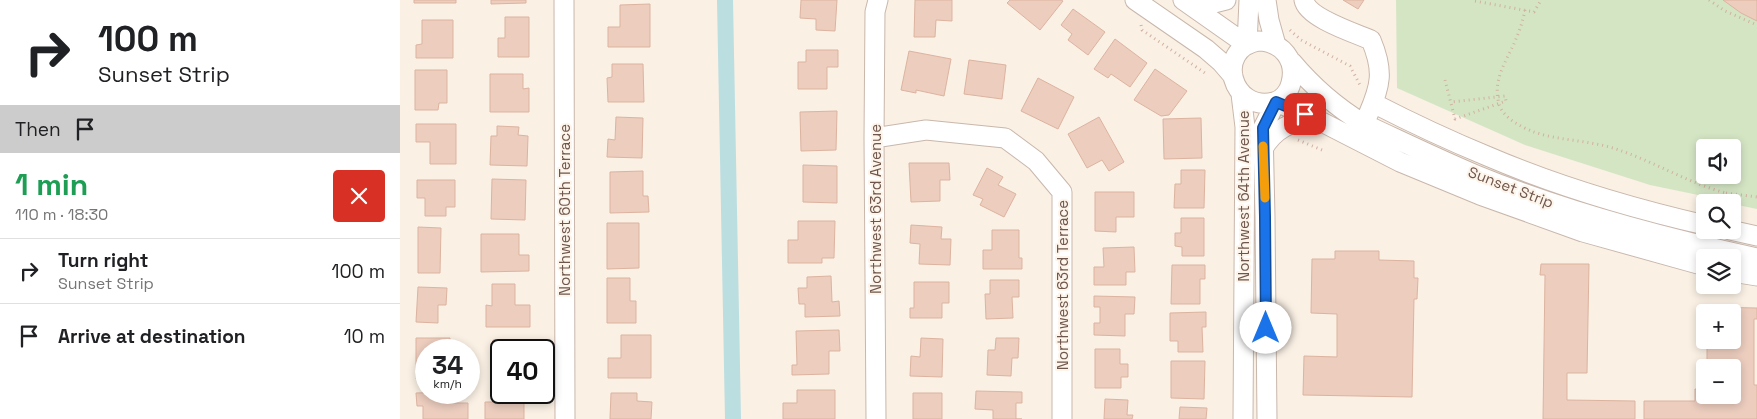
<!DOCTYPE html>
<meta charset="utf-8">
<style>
:root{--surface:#fff;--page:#f2f2f2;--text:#202124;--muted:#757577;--line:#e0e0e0}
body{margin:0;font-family:"Space Grotesk",sans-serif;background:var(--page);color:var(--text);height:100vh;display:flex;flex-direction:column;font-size:19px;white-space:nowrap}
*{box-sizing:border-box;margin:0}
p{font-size:16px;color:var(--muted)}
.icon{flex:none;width:28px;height:28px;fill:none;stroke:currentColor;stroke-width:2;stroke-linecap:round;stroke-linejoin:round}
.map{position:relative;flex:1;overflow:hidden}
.sheet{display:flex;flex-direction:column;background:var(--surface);width:400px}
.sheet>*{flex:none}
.guide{background:#fff;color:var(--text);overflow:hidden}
.buttons{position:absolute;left:1296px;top:139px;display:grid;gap:10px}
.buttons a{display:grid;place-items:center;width:45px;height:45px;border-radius:5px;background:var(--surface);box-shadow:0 2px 8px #0003;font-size:25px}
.speed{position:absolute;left:15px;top:339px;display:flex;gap:10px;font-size:25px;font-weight:700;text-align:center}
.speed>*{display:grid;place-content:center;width:65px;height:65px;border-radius:50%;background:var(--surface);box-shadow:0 2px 8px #0003;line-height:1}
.speed small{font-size:12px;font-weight:400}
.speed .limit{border:2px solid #111;border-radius:8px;background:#fff;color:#111}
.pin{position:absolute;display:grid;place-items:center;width:42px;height:42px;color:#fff;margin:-21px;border-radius:10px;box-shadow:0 2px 8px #0006}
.me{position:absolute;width:55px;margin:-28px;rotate:0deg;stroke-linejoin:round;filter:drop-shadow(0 0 4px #0008)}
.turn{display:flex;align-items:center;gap:18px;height:105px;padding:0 15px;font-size:22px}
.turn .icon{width:65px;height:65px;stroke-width:2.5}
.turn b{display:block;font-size:35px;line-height:42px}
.then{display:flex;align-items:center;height:48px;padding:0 15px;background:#0003;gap:10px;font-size:19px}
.round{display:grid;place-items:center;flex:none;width:52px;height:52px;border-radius:5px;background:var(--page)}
.head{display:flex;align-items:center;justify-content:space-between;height:85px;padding:0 15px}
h1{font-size:30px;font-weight:700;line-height:38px;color:#1e9e55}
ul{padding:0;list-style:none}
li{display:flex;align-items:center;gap:15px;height:65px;padding:0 15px;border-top:1px solid var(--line)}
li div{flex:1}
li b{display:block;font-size:19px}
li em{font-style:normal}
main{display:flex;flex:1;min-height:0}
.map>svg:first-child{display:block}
.green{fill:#d4e5c4;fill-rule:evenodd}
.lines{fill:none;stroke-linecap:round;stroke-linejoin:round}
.canal{stroke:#bbdee1;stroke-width:16}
.building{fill:#eccdbe;stroke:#ddb3a0}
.minor-casing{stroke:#c9b7ac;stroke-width:21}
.path{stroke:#d1b1a2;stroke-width:3;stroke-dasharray:1 4;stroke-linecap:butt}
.minor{stroke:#fff;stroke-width:19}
.route-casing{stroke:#114b97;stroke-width:12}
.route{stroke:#1a73e8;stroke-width:9}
.slow{stroke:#f59e0b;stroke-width:9}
.labels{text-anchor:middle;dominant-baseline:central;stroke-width:4;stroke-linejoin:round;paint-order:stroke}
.street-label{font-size:15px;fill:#6f564c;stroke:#fdf4ea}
</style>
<main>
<section class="sheet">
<div class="guide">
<div class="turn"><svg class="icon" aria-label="right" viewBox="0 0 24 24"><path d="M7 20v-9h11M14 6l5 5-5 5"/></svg><div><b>100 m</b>Sunset Strip</div></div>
<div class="then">Then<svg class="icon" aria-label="arrive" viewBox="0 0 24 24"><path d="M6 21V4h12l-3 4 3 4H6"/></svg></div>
</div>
<div class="head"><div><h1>1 min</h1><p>110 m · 18:30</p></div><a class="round" style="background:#d93025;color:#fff"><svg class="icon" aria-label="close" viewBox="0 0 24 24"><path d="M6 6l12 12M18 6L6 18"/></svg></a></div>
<ul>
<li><svg class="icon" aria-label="right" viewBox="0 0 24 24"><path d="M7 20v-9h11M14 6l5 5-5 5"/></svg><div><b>Turn right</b><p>Sunset Strip</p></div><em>100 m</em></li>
<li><svg class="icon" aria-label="arrive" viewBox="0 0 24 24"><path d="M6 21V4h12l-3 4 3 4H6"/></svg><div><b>Arrive at destination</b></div><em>10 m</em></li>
</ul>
</section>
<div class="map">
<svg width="1357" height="419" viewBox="0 0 1357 419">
<rect width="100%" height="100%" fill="#faf0e4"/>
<path class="green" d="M996 0H1357V209L1333 204 1332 202 1250 185 1125 145 997 88ZM1305 148H1332V175H1305Z"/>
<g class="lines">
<path class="canal" d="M325 0 333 419"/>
</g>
<path class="building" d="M14 0H56V3H14Z
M91 0H126V3L91 4Z
M401 0H437L435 31 416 30V19L400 18Z
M515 0H552V21L536 20 535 37H514Z
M610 0H661L663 1 640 30 607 3Z
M943 0H964L958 9Z
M1323 0H1357V21L1341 13Z
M250 4V47H208V27H220V5Z
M673 9 705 32 688 55 668 40 672 34 661 25Z
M105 17H129V57H98V38H105Z
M22 20H53V58H16V45L22 44Z
M715 39 747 63 730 87 711 74 708 78 694 69Z
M406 50H438V67H427V89H398V62H406Z
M509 51 551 59 544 96 516 90V93L501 90Z
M569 60 606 65 602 99 564 94Z
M212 64H243L244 102H208L207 78 212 77Z
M755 69 787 91 769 115 761 116 734 100Z
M15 70H47V103H39L38 110H15Z
M90 74H123V89L129 88V112H90Z
M638 78 674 97 658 129 621 111Z
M437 111 436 150 401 151 400 112Z
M216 117 243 118 242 158 207 157 208 139 215 140Z
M699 117 724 162 709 171 702 160 687 168 668 134Z
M801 118 802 158 764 159 763 119Z
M16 124H56V164H30V142H16Z
M97 126 119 127 118 135 128 136 127 166 90 165 91 136H97Z
M509 163H549L550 180H540V201L511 202Z
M403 165 437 166V203L403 202Z
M587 168 603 177 598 185 616 194 604 217 580 205 583 199 573 195Z
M781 170H805L804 208H774L775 184H781Z
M243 171V196H248L249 212 210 213V172Z
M92 179 126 180 125 220 91 219Z
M17 180H55V207H46V216H25V198H17Z
M695 192H734V217H716V232L695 231Z
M781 218H804V256H782V247L775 246V233H781Z
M398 221H435L434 258H422V263H388V240H398Z
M207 223H239V268L207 269Z
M511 225 542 227 541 239H551L550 265 519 264 520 244 510 243Z
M18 227 41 228 40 273H18Z
M592 230H619V258H622V269H583V250H592Z
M81 234H119V255H129V271L81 272Z
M734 247 735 272H726V285H694V267H704L703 248Z
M935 251H979V260L1014 261V278H1018L1017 299H1014L1012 397 903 395 904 356 937 357V314L911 313 912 259H935Z
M1141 264H1189L1187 373H1167V400L1235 401V419H1143L1145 275H1140Z
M772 265H805V279H800V304H771Z
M431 276 432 302 439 301 440 316 405 317V304H399L398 288H407V277Z
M207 278H230V301H236V323H207Z
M590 280H619V297H612L613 318 586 319 585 294H590Z
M514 282H549V303H542V318H510V308H514Z
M92 284H115V305H130V327H86V305L92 306Z
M18 287 47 288 46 305H38V323L16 322Z
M694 296 735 297 734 314H725V336L694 335V323H700V307H694Z
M1308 307 1357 308V319H1354V385H1357V419H1244V401H1295V389L1305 390V395H1332V368H1307V340H1332V312H1308Z
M806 312V327H802L803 352H778V341H770V313Z
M439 330 440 351H429V374L392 375V365H397L396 331Z
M221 335H251V378H208V358H221Z
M16 338H50V350H26V379H16Z
M521 338 543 339 542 377 510 376 511 356 520 357Z
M596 338H619L618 358H612L611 376 587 375 588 350H595Z
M93 340 120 341V350H101V380L92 379Z
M695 349H720V364H728V377H721V388H695Z
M771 361H805L804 399 771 398Z
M397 390H435V419H383V403H397Z
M94 391 124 392V419H85V402H94Z
M576 391 622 392V403H616V419H622H593V410L575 409Z
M53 392V403H68V419H23V406H17L16 393Z
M211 393H237V401L252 402 251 419H210Z
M513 393H542V419H513Z
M705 399 728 400 727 415H733L732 419H704Z
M780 407 807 408 806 419H779Z"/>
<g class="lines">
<defs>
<path id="minor" d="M164 0 165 419
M735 0 806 49 821 62 833 76
M783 0 847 45
M866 0 869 20 876 45
M904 0C907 18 955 33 971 40 984 71 981 85 968 115
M785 1 810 4 826 0
M859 41C882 42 897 60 891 83 889 92 882 100 874 102 832 113 813 49 859 41Z
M847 45 849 0
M892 62C913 87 936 107 964 124 1001 141 1038 159 1076 175 1166 212 1261 237 1357 258
M841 94 845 127 843 419
M876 102 914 118 1000 162 1080 195 1183 232 1305 266
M973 103C1010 122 1048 140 1087 156 1157 186 1231 208 1305 225
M474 138 526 130 605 138 636 161 662 192V419
M863 149C874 129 892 121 914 118
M1330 230 1357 236
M1332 272 1357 276
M476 419 474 138 475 12 478 0
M867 419 865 217 863 128 876 102"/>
</defs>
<use href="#minor" class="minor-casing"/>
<path class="path" d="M1309 0 1325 11 1357 25
M1075 1 1134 12 1141 0
M1125 10C1123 20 1120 30 1116 39 1107 61 1092 79 1099 104 1103 118 1121 127 1134 132 1160 141 1189 140 1216 149 1253 161 1288 183 1326 193L1324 202
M741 25 742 30 805 73
M890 30 901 40 950 66 961 87
M1045 80 1055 119 1106 101 1105 96 1051 102
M898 140 922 150
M1326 193 1357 197"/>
<use href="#minor" class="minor"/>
</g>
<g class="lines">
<defs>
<path id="route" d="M866 328 865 217 863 128 876 102 905 114"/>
</defs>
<use href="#route" class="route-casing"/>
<use href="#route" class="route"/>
<path class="slow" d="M863 146 865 198"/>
</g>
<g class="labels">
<g class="street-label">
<text transform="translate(1111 187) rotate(21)">Sunset Strip</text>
<text transform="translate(843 196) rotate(-90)">Northwest 64th Avenue</text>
<text transform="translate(475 209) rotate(-90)">Northwest 63rd Avenue</text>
<text transform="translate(164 210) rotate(-90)">Northwest 60th Terrace</text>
<text transform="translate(662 285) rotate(-90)">Northwest 63rd Terrace</text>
</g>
</g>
</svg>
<div class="buttons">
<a><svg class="icon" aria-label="sound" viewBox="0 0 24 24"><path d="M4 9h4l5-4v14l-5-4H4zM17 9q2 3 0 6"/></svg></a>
<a><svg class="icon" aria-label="search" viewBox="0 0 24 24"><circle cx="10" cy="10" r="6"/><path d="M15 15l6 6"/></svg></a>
<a><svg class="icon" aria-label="layers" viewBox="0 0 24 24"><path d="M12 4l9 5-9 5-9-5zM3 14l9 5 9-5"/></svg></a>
<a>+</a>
<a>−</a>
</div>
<div class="speed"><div>34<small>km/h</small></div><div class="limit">40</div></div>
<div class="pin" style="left:905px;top:114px;background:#d93025"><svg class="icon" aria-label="arrive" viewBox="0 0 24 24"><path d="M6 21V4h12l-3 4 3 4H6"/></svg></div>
<svg class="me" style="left:866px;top:328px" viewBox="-20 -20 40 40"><circle r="19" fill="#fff"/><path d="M0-13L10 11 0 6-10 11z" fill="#1a73e8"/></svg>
</div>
</main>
